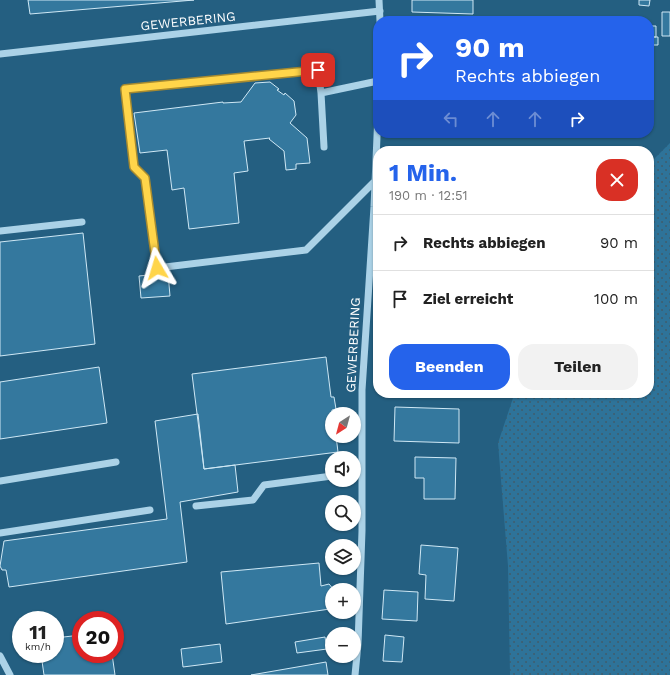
<!DOCTYPE html>
<html lang="de">
<meta charset="utf-8">
<style>
:root{--surface:#fff;--page:#f2f2f2;--text:#222;--muted:#767676;--line:#e0e0e0;--accent:#2563eb}
body{margin:0;font-family:"Work Sans",sans-serif;background:var(--page);color:var(--text);height:100vh;display:flex;flex-direction:column;font-size:15px;white-space:nowrap}
*{box-sizing:border-box;margin:0}
p{font-size:13px;color:var(--muted)}
.icon{flex:none;width:22px;height:22px;fill:none;stroke:currentColor;stroke-width:2;stroke-linecap:round;stroke-linejoin:round}
.map{position:relative;flex:1;overflow:hidden}
.sheet{position:absolute;left:373px;top:146px;width:281px;height:252px;display:flex;flex-direction:column;background:var(--surface);border-radius:16px;box-shadow:0 1px 3px #0004}
.sheet>*{flex:none}
.guide{position:absolute;left:373px;top:16px;width:281px;height:122px;border-radius:16px;box-shadow:0 1px 3px #0004;background:#2563eb;color:#fff;overflow:hidden}
.needle{width:26px;rotate:216deg}
.buttons{position:absolute;left:325px;top:407px;display:grid;gap:8px}
.buttons a{display:grid;place-items:center;width:36px;height:36px;border-radius:50%;background:var(--surface);box-shadow:0 1px 3px #0004;font-size:20px}
.speed{position:absolute;left:12px;top:611px;display:flex;gap:8px;font-size:20px;font-weight:700;text-align:center}
.speed>*{display:grid;place-content:center;width:52px;height:52px;border-radius:50%;background:var(--surface);box-shadow:0 1px 3px #0004;line-height:1}
.speed small{font-size:10px;font-weight:400}
.speed .limit{border:6px solid #d22;background:#fff;color:#111}
.pin{position:absolute;display:grid;place-items:center;width:34px;height:34px;color:#fff;margin:-17px;border-radius:8px;box-shadow:0 2px 6px #0006}
.me{position:absolute;width:44px;margin:-22px;rotate:353deg;stroke-linejoin:round;filter:drop-shadow(0 0 3px #0008)}
.turn{display:flex;align-items:center;gap:14px;height:84px;padding:0 16px;font-size:18px}
.turn .icon{width:52px;height:52px;stroke-width:2.5}
.turn b{display:block;font-size:28px;line-height:34px}
.lanes{display:flex;align-items:center;height:38px;padding:0 16px;background:#0003;justify-content:center;gap:20px;direction:ltr}
.lanes .off{opacity:.35}
.round{display:grid;place-items:center;flex:none;width:42px;height:42px;border-radius:16px;background:var(--page)}
.overview{display:flex;align-items:center;justify-content:space-between;height:68px;padding:0 16px}
h1{font-size:24px;font-weight:700;line-height:30px;color:var(--accent)}
.cta{display:flex;gap:8px;margin-top:auto;padding:8px 16px}
.cta a{flex:1;height:46px;border-radius:16px;background:var(--accent);color:#fff;font-size:16px;font-weight:700;line-height:46px;text-align:center}
.cta a+a{background:var(--page);color:var(--text)}
ul{padding:0;list-style:none}
li{display:flex;align-items:center;gap:12px;height:56px;padding:0 16px;border-top:1px solid var(--line)}
li div{flex:1}
li b{display:block;font-size:15px}
li em{font-style:normal}
.map>svg:first-child{display:block}
.green{fill:url(#green-dots)}
.building{fill:#34789e;stroke:#cfe8f5}
.lines{fill:none;stroke-linecap:round;stroke-linejoin:round}
.minor{stroke:#abd2e7;stroke-width:7}
.route-casing{stroke:#a68a30;stroke-width:10}
.route{stroke:#ffd54a;stroke-width:7}
.labels{text-anchor:middle;dominant-baseline:central;stroke-width:4;stroke-linejoin:round;paint-order:stroke}
.street-label{font-size:13px;fill:#fff;stroke:#245f81}
</style>
<div class="map">
<svg width="670" height="675" viewBox="0 0 670 675">
<defs>
<pattern id="green-dots" width="8" height="8" patternUnits="userSpaceOnUse"><rect width="8" height="8" fill="#2e7399"/><path d="M2 2h.1M6 6h.1" fill="none" stroke="#405c6b" stroke-width="1.8" stroke-linecap="round"/></pattern>
</defs>
<rect width="100%" height="100%" fill="#245f81"/>
<path class="green" d="M670 143V675H510L508 566 498 443 513 398 512 393H649V164Z"/>
<path class="building" d="M28 0H194L30 14Z
M412 0H473V14L412 12Z
M639 0H650L649 6 639 5Z
M662 12H670V36H662Z
M649 26H656V37H649Z
M649 37H658V45H649Z
M270 82 279 89 277 90 284 95 285 93 294 101 296 115 290 123 307 138 310 163 296 164V169L286 170 284 151 269 139 270 138 244 141 248 171 234 173 239 223 189 229 184 188 172 190 167 150 140 153 134 113 223 102V103L241 102 255 83Z
M83 233 95 344 0 356V242Z
M168 273 170 296 141 298 139 276Z
M326 357 331 397H334L336 409 332 410V436H336L338 452 204 469 192 374Z
M99 367 107 423 0 439V382Z
M395 407 459 409V443L394 441Z
M198 414 204 469 235 465 238 492 180 502 187 562 9 587 6 570H2L0 566 4 541 167 519 155 421Z
M415 457 456 458 455 499H424V478H415Z
M421 545 458 548 454 601 425 599 426 575 419 574Z
M319 563 321 586 329 584 334 590H332V607L330 609 226 624 221 572Z
M384 590 418 592 417 621 382 619Z
M81 635V654H112L115 675H44L41 654H55V638Z
M385 635 404 637 402 662 383 661Z
M325 637 327 649 297 653 295 642Z
M220 644 222 662 183 667 181 649Z
M326 662 328 675H251Z"/>
<g class="lines">
<path class="minor" d="M379 0 380 21
M0 54 380 11
M321 93 324 147
M375 181 306 250 157 268 145 178 134 167 125 89 318 70 321 93 378 81
M0 231 82 222
M354 474 362 473
M0 481 116 462
M196 506 253 500 264 485 332 476
M0 533 150 510
M0 656 10 675
M355 675 358 644 362 531V390L374 207 378 113"/>
</g>
<g class="lines">
<defs>
<path id="route" d="M157 268 145 178 134 167 125 89 318 70"/>
</defs>
<use href="#route" class="route-casing"/>
<use href="#route" class="route"/>
</g>
<g class="labels">
<g class="street-label">
<text transform="translate(188 21) rotate(-6)">GEWERBERING</text>
<text transform="translate(353 345) rotate(-87)">GEWERBERING</text>
</g>
</g>
</svg>
<div class="buttons">
<a><svg class="needle" viewBox="-14 -14 28 28"><path d="M0-13l5 13h-10z" fill="#e53935"/><path d="M0 13l5-13h-10z" fill="#767676"/></svg></a>
<a><svg class="icon" aria-label="sound" viewBox="0 0 24 24"><path d="M4 9h4l5-4v14l-5-4H4zM17 9q2 3 0 6"/></svg></a>
<a><svg class="icon" aria-label="search" viewBox="0 0 24 24"><circle cx="10" cy="10" r="6"/><path d="M15 15l6 6"/></svg></a>
<a><svg class="icon" aria-label="layers" viewBox="0 0 24 24"><path d="M12 4l9 5-9 5-9-5zM3 14l9 5 9-5"/></svg></a>
<a>+</a>
<a>−</a>
</div>
<div class="speed"><div>11<small>km/h</small></div><div class="limit">20</div></div>
<div class="pin" style="left:318px;top:70px;background:#d93025"><svg class="icon" aria-label="arrive" viewBox="0 0 24 24"><path d="M6 21V4h12l-3 4 3 4H6"/></svg></div>
<svg class="me" style="left:157px;top:268px" viewBox="-20 -20 40 40"><path d="M0-17L14 15 0 8-14 15z" fill="#ffd54a" stroke="#fff" stroke-width="4"/></svg>
<div class="guide">
<div class="turn"><svg class="icon" aria-label="right" viewBox="0 0 24 24"><path d="M7 20v-9h11M14 6l5 5-5 5"/></svg><div><b>90 m</b>Rechts abbiegen</div></div>
<div class="lanes"><svg class="icon off" aria-label="left" viewBox="0 0 24 24"><path d="M17 20v-9H6M10 6l-5 5 5 5"/></svg><svg class="icon off" aria-label="ahead" viewBox="0 0 24 24"><path d="M12 20V5M6 11l6-6 6 6"/></svg><svg class="icon off" aria-label="ahead" viewBox="0 0 24 24"><path d="M12 20V5M6 11l6-6 6 6"/></svg><svg class="icon" aria-label="right" viewBox="0 0 24 24"><path d="M7 20v-9h11M14 6l5 5-5 5"/></svg></div>
</div>
<section class="sheet">
<div class="overview"><div><h1>1 Min.</h1><p>190 m · 12:51</p></div><a class="round" style="background:#d93025;color:#fff"><svg class="icon" aria-label="close" viewBox="0 0 24 24"><path d="M6 6l12 12M18 6L6 18"/></svg></a></div>
<ul>
<li><svg class="icon" aria-label="right" viewBox="0 0 24 24"><path d="M7 20v-9h11M14 6l5 5-5 5"/></svg><div><b>Rechts abbiegen</b></div><em>90 m</em></li>
<li><svg class="icon" aria-label="arrive" viewBox="0 0 24 24"><path d="M6 21V4h12l-3 4 3 4H6"/></svg><div><b>Ziel erreicht</b></div><em>100 m</em></li>
</ul>
<div class="cta"><a>Beenden</a><a>Teilen</a></div>
</section>
</div>
